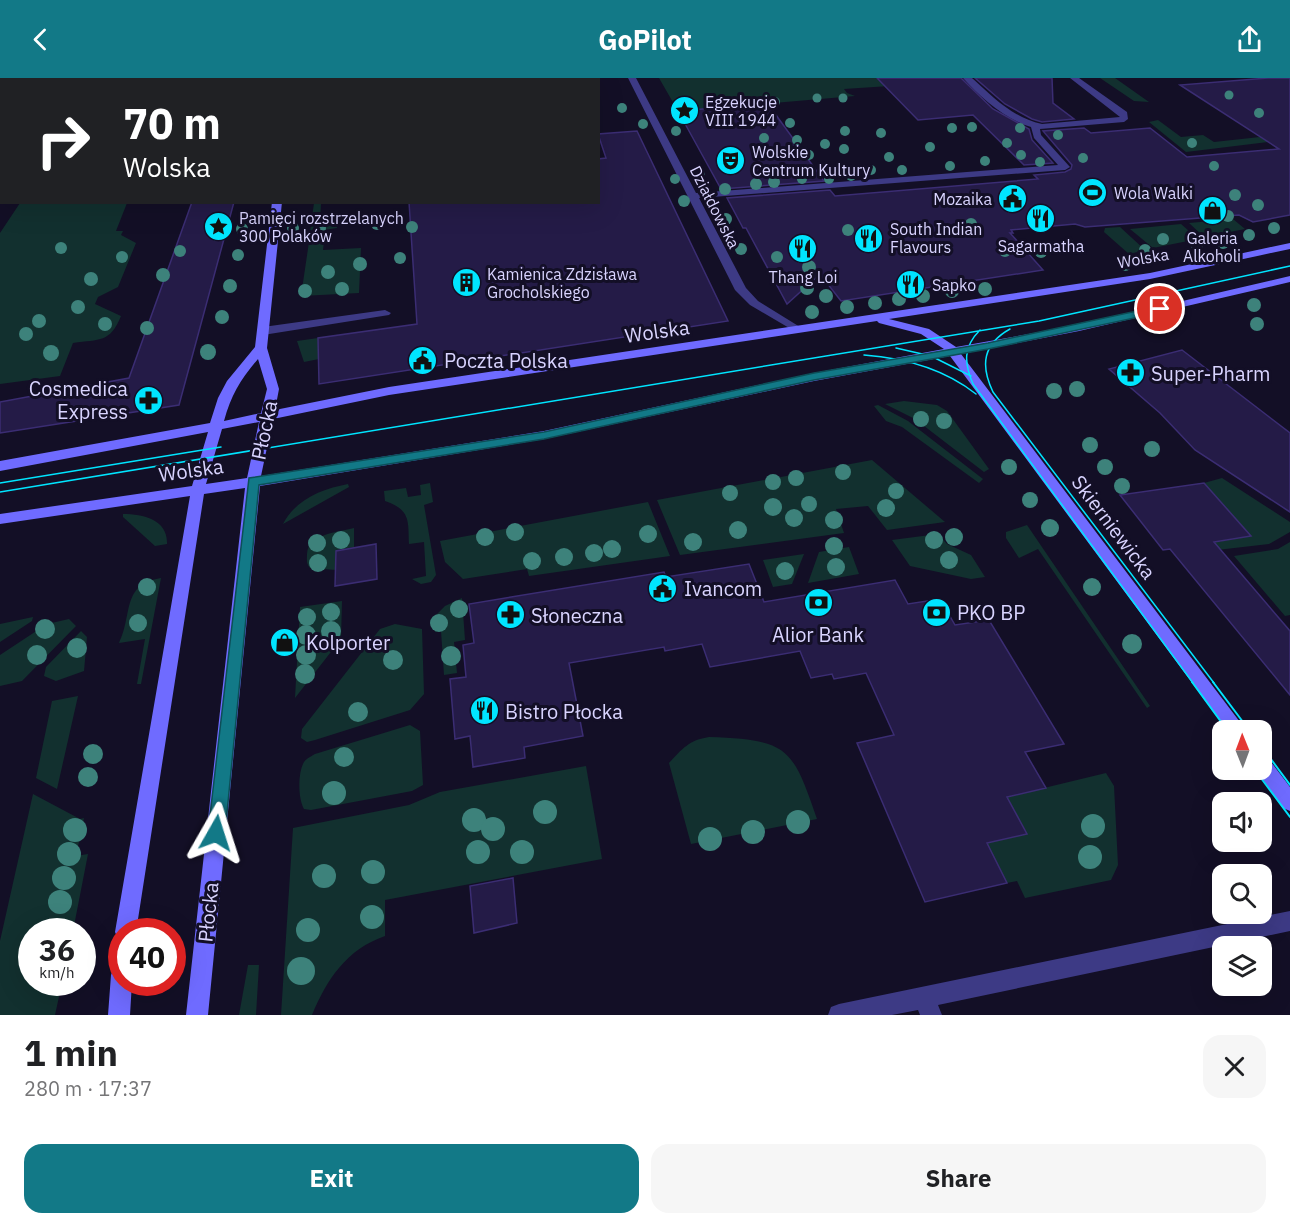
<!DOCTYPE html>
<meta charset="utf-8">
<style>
:root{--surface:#fff;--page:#f6f6f6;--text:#202124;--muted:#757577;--accent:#127987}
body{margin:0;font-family:"IBM Plex Sans",sans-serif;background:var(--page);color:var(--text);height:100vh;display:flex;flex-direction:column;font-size:22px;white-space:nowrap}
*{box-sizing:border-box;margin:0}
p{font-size:20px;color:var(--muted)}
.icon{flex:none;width:33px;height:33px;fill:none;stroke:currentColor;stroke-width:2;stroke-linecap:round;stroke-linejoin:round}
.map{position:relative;height:937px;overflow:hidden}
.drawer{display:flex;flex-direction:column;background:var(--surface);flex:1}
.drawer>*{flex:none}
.top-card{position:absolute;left:0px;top:0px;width:600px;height:126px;box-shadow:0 6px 24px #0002;background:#202124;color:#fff;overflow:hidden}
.needle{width:39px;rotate:359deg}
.controls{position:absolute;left:1212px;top:642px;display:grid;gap:12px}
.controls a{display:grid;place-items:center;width:60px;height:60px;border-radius:12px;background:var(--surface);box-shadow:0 6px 24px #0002;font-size:30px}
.speed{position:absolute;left:18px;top:840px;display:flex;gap:12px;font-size:30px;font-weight:700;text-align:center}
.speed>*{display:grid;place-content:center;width:78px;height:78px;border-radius:50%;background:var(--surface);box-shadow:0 6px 24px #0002;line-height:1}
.speed small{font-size:15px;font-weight:400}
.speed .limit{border:9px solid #d22;background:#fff;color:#111}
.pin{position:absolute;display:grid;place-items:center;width:51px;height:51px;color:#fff;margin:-26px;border:3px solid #fff;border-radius:50%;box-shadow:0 2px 6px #0007}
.me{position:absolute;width:66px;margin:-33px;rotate:6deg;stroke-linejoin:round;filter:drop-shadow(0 0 4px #0008)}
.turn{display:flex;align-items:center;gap:21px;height:126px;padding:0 24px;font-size:27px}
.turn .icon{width:78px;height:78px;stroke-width:2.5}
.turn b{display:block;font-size:42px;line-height:51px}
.round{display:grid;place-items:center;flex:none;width:63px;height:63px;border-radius:18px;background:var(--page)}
.headline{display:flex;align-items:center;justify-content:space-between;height:102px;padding:0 24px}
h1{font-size:36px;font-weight:700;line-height:45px}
.cta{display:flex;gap:12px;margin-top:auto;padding:12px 24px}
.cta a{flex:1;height:69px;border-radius:18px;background:var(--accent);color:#fff;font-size:24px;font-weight:700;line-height:69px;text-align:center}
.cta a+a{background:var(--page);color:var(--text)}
header{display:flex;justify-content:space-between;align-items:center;height:78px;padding:0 24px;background:var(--accent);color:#fff;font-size:27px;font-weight:700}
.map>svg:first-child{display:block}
.green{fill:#12302f}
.building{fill:#241b47;stroke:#3b2d73;stroke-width:1.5}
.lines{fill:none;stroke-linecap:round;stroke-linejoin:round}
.lane{fill:#3d3a85;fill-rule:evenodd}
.street{fill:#3d3a85;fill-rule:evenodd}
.secondary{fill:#6f6bff;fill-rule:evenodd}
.tram-far1{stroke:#00e5ff;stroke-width:1.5}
.tram{stroke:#00e5ff;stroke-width:2}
.tree{fill:#3d827b}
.route{fill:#127987;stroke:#0c4f58;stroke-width:1.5}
.labels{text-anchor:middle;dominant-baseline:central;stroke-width:6;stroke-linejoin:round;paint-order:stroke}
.far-poi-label{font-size:16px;fill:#d9d4ff;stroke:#130f26;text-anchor:start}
.far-street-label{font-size:16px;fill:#d9d4ff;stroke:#130f26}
.street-label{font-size:20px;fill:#d9d4ff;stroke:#130f26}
.poi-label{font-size:20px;fill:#d9d4ff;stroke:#130f26;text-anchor:start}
</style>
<header><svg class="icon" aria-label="back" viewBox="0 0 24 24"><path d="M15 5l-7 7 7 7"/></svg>GoPilot<svg class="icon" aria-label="share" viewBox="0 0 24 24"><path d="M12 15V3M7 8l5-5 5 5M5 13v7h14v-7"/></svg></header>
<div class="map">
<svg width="1290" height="937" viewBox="0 0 1290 937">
<rect width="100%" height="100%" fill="#130f26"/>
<path class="green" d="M659 0H876L885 8 950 4 844 11 847 15 855 18 678 33Z
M1100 0H1115L1149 24 1134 23Z
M1158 42 1181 59 1203 57 1214 64 1260 59 1268 64 1186 74 1149 44Z
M127 125 116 153H123L121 157 136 165 118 209 98 219 95 226 121 238C110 265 100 261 73 265L60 298 0 306V155L20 125Z
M314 125H321L320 145 338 143 337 150 310 154Z
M1233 141 1245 151 1204 159 1189 145Z
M1181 146 1198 161 1153 170 1130 151Z
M1120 149 1145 172 1129 176 1104 154 1105 150Z
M324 163 323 172 361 170 359 215 301 218 309 164Z
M318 260 319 281 304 284 297 263Z
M904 323 937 327 947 333 989 391 984 394 915 341 885 326Z
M878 327 908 343 983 401 979 405 902 349 886 343 874 328Z
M872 382 945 444 887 452 868 428 836 431 844 455 680 477 657 422Z
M1222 400 1290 444V454L1269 466 1217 472 1211 465 1251 458 1204 405Z
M430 405 433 424 424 427 436 497 431 504 421 506 412 501 426 498 424 464 409 466C408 443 411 432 385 423L384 413 406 410 408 419 421 417 420 407Z
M348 406 349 409 283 446C296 421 322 411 348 406Z
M648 424 670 478 529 498 527 491 463 501 445 484 440 463Z
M123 436C144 436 168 442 167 466L155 468 123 439Z
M1027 447 1150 628 1147 630 1038 471 1019 480 1006 460V454Z
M354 450V469L336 472V492L310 490C306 485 307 483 307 476 308 456 338 454 354 450Z
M938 456 947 466 971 477 985 499 971 501 910 488 892 462Z
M1290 464V537L1285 538 1234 478 1278 471Z
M849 469 859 496 808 505 819 474Z
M804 476 792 506 773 509 763 482Z
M161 500 141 606H137L145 561 119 565C133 537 121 506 161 500Z
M462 520 465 562 454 564 457 595 444 597 441 553 435 554 434 539 445 528Z
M342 523 341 561 295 620 300 529Z
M33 539 32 543 0 564V546Z
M69 541 76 548 22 603 0 608V577L47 546Z
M395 546 422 551 424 616 410 632 315 662 307 664 301 660 302 651 380 551Z
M81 553 87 559 84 593 56 603 44 598 46 589Z
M78 618 57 711 36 700 52 623Z
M410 647 420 653 423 707 412 713 311 732 304 731C298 721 298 696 303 686 305 681 310 679 315 676Z
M709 659C788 662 792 668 817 741L691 766 669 685C682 671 689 662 709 659Z
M586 688 602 781 385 822V858C347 871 327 901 312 937H281L293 750 409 727 440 714Z
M1106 695 1114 708 1118 787 1111 802 1025 820 1017 803 1007 805 987 765 1027 755 1007 719Z
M33 716 80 741 84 740 76 778 88 776 73 853 32 854V904L62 905 55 937H0V863Z
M248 887H259L256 937H239Z"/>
<path class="building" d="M877 0H961L993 31 1029 51 1032 62 1053 85 1024 87 973 37 918 42Z
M975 0H1052L1053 25 1074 41 1042 44 1032 41 1005 26Z
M1268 0H1290V137L1253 144 1239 137 1085 149 1075 146 1011 152 1013 155H1010L1043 192 841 223 820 196 787 226 746 150H743L727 120 830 112 835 118 1038 101 1034 97 1065 94 1071 91 1072 87 1043 53 1084 50 1091 55 1150 50 1187 79 1279 71 1180 7Z
M768 26 824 103 721 111 678 33Z
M637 53 728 243 319 306 318 260 417 246 409 124H598V81L606 80 598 56Z
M192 124H234L179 327 0 355V324L129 300Z
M1182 272 1290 355V434L1195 372 1160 335 1109 291Z
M1204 405 1251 458 1214 464 1290 553V617L1170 471 1163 472 1120 417Z
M376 466 377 501 335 508 336 473Z
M749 486 764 524 895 502 908 526 940 521 955 547 989 542 1064 666 1025 674 1046 710 1007 719 1027 756 987 765 1007 805 925 824 857 665 894 657 866 595 834 601 832 596 811 600 800 573 710 589 702 566 665 573 664 569 569 585 583 658 524 669 525 680 473 689 470 658 455 661 450 601 466 599 463 567 474 565 469 526 664 494 666 499Z
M513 800 517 845 474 855 470 808Z"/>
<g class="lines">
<path class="lane" d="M333 0H356L330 2Z
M476 0H486L488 2H477Z
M501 0H526L498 2Z
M385 232 391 235 389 237 263 257 257 253 263 249Z
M1290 833V853L938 927 942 937H920L918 932 892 937H828L831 929 839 926Z"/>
<path class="street" d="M628 0H636L696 115 1058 87 1034 60 1031 49C1005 41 981 20 963 0H972C993 19 1013 40 1042 46L1120 39 1070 0H1079L1127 34 1128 41 1124 44 1040 51 1041 57 1070 89 1065 92 699 120 746 210 758 223 800 249 802 251 796 254 750 227 735 212Z"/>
<path class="secondary" d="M297 0H305V2H297Z
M272 124H282L267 270 279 311 275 332 389 309 1150 195 1290 165V171L1150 201 889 241 929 251 956 269 1079 247 1290 198V204L1079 253 961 276 1246 652H1227L950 278 814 303 544 361 260 408 208 937H186L245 410 204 416 136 854H122V863L118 861 115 854 190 418 0 446V436L192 408 208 354 0 393V383L210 345 218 320 227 303 255 269ZM877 243 879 245 921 256 944 271 814 295 544 353 261 398 273 341 389 317ZM258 281 267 311 261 335 224 343C231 317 241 301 258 281ZM259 344 247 400 206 406 222 351Z
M1262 678 1268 680 1290 709V733L1283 730 1256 692H1262Z
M122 886V904H132L130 937H108L111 897 114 889Z"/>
<path class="tram-far1" d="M1010 251C983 266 980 287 993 314L1214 605
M980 252C963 269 964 285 973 306L1193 605
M896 270 931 278 971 298
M864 277C905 280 943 290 976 316
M0 405 221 369
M0 414 1039 243 1290 188"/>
<path class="tram" d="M1192 604 1227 652
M1213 604 1249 652
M1262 669 1290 707
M1255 692 1290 739"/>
</g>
<g class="tree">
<circle cx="1229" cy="17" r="4.5"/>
<circle cx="817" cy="20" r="4.5"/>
<circle cx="843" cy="20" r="4.5"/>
<circle cx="775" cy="24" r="5"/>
<circle cx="622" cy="30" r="5"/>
<circle cx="1259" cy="35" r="5"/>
<circle cx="790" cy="45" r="5"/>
<circle cx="643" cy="46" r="5"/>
<circle cx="972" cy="49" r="5"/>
<circle cx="952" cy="50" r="5"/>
<circle cx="1020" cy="50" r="5"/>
<circle cx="676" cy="53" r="5"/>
<circle cx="845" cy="53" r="5"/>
<circle cx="881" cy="55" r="5"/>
<circle cx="1058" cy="57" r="5"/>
<circle cx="764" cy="60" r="5"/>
<circle cx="797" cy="62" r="5"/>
<circle cx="1007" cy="65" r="5"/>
<circle cx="1192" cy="65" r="5"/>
<circle cx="825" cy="66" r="5"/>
<circle cx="930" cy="69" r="5"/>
<circle cx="844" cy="71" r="5"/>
<circle cx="809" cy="77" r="5"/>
<circle cx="1021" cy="77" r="5"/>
<circle cx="889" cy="79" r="5"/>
<circle cx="1083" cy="80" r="5"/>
<circle cx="985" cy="83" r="5"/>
<circle cx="1040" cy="84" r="5"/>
<circle cx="950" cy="88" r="5"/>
<circle cx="1214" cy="88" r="5"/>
<circle cx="871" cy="92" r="5"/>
<circle cx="902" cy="92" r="5"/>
<circle cx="700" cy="95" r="5"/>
<circle cx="851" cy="98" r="5"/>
<circle cx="675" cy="101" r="5"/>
<circle cx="802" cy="101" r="5"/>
<circle cx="829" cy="101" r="5"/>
<circle cx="774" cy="104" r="6"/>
<circle cx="756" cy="106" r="6"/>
<circle cx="725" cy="111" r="6"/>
<circle cx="1235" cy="117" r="6"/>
<circle cx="684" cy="123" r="6"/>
<circle cx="1258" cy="127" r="6"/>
<circle cx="1212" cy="128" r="6"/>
<circle cx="1228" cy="138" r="6"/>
<circle cx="726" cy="141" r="6"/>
<circle cx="377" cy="146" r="6"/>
<circle cx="971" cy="146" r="6"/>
<circle cx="412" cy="149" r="6"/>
<circle cx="293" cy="150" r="6"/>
<circle cx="320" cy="150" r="6"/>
<circle cx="1274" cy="150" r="6"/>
<circle cx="242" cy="151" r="6"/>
<circle cx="848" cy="152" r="6"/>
<circle cx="869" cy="154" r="6"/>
<circle cx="1249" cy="157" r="6"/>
<circle cx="1163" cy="161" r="6"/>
<circle cx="1223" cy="165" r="6"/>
<circle cx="1197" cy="167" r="6"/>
<circle cx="1070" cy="168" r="6"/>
<circle cx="61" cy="170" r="6"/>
<circle cx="741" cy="171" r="6"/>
<circle cx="1145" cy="172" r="6"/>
<circle cx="180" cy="173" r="6"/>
<circle cx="1005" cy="173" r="6"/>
<circle cx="1041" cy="174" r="6"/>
<circle cx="238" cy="177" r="6"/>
<circle cx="122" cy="179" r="6"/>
<circle cx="777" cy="179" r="6"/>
<circle cx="400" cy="180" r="6"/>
<circle cx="360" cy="186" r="7"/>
<circle cx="1125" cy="186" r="7"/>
<circle cx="809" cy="189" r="7"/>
<circle cx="328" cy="194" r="7"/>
<circle cx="163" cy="197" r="7"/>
<circle cx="91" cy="201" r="7"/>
<circle cx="230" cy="208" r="7"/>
<circle cx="807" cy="210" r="7"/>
<circle cx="342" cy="211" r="7"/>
<circle cx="985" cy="211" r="7"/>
<circle cx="305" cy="213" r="7"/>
<circle cx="952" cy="213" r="7"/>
<circle cx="826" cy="218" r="7"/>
<circle cx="923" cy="218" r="7"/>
<circle cx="899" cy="221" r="7"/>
<circle cx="875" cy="225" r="7"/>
<circle cx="1254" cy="227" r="7"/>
<circle cx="78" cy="229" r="7"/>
<circle cx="847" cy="229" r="7"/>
<circle cx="812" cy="234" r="7"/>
<circle cx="222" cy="239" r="7"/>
<circle cx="39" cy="243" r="7"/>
<circle cx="105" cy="246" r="7"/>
<circle cx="1257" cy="246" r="7"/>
<circle cx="147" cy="250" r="7"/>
<circle cx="26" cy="256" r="7"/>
<circle cx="208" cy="274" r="8"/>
<circle cx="51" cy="275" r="8"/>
<circle cx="1077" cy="311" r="8"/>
<circle cx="1054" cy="313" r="8"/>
<circle cx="921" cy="341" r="8"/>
<circle cx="944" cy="343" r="8"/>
<circle cx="1090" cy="367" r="8"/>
<circle cx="1152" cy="371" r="8"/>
<circle cx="1009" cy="389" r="8"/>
<circle cx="1105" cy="389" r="8"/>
<circle cx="843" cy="394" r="8"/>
<circle cx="796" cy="400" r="8"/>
<circle cx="773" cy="404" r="8"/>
<circle cx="1122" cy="408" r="8"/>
<circle cx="896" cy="413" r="8"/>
<circle cx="730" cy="415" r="8"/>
<circle cx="1030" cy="422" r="8"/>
<circle cx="809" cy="426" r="8"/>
<circle cx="773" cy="429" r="9"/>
<circle cx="886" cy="430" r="9"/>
<circle cx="794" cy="440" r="9"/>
<circle cx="834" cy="442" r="9"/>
<circle cx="1050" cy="450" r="9"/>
<circle cx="738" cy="452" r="9"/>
<circle cx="515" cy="454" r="9"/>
<circle cx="648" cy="456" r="9"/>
<circle cx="485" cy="459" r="9"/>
<circle cx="954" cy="459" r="9"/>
<circle cx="341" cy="462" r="9"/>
<circle cx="934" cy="462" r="9"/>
<circle cx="693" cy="464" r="9"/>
<circle cx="317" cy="465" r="9"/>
<circle cx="834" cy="468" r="9"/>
<circle cx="612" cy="471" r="9"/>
<circle cx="594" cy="475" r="9"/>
<circle cx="564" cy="479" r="9"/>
<circle cx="949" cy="482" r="9"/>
<circle cx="532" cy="483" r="9"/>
<circle cx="318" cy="485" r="9"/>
<circle cx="836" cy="489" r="9"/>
<circle cx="785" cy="493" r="9"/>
<circle cx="147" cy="509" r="9"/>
<circle cx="1092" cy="509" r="9"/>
<circle cx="459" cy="531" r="9"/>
<circle cx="331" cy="534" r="9"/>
<circle cx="307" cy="539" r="9"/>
<circle cx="138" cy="545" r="9"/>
<circle cx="439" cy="545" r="9"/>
<circle cx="45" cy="551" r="10"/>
<circle cx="331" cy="553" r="10"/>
<circle cx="306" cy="557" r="10"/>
<circle cx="1132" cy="566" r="10"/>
<circle cx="77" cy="570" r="10"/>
<circle cx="37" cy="577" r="10"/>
<circle cx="306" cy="577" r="10"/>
<circle cx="451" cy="578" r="10"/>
<circle cx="393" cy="582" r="10"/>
<circle cx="305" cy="596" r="10"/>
<circle cx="358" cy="634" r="10"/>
<circle cx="93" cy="676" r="10"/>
<circle cx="344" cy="679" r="10"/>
<circle cx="88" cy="699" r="10"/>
<circle cx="334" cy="715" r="12"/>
<circle cx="545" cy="734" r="12"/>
<circle cx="474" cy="742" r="12"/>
<circle cx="798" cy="744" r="12"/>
<circle cx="1093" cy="748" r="12"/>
<circle cx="493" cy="751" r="12"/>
<circle cx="75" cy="752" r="12"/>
<circle cx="753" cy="754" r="12"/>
<circle cx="710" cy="761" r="12"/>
<circle cx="478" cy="774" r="12"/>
<circle cx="522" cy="774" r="12"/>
<circle cx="69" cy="776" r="12"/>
<circle cx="1090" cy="779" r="12"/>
<circle cx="373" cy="794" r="12"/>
<circle cx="324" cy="798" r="12"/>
<circle cx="64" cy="800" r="12"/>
<circle cx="60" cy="824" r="12"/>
<circle cx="372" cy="839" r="12"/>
<circle cx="308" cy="852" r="12"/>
<circle cx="301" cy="893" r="14"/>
</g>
<path class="route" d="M1160 228 1163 229V234L988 271 814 302 544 361 259 407 225 755 223 761 216 763 210 761 208 755 249 400 544 354 814 295 988 265Z"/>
<defs>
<symbol id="sight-disc" viewBox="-11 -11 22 22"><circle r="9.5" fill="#00e5ff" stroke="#130f26"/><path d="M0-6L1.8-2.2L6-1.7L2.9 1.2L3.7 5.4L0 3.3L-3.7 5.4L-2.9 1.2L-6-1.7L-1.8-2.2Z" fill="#111"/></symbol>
<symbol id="theatre-disc" viewBox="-11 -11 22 22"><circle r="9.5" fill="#00e5ff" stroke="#130f26"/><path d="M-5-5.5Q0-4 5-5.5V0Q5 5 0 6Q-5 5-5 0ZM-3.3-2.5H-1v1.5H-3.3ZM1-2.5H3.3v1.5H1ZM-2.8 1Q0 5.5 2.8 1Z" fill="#111"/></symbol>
<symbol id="stadium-disc" viewBox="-11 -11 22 22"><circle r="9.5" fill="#00e5ff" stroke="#130f26"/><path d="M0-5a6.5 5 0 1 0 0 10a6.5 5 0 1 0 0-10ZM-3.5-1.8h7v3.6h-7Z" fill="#111"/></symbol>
<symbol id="civic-disc" viewBox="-11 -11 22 22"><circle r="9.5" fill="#00e5ff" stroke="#130f26"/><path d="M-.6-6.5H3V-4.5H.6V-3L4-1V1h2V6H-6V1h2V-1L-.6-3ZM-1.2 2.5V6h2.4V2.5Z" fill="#111"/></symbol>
<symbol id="shop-disc" viewBox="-11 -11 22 22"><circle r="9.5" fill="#00e5ff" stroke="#130f26"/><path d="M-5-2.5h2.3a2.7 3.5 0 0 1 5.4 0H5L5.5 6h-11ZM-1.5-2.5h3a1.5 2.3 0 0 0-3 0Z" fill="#111"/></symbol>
<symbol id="restaurant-disc" viewBox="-11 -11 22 22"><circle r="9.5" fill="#00e5ff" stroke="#130f26"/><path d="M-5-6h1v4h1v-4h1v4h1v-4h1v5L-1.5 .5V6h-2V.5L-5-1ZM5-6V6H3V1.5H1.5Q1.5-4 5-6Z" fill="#111"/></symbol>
<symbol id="building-disc" viewBox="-11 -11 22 22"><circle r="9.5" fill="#00e5ff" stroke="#130f26"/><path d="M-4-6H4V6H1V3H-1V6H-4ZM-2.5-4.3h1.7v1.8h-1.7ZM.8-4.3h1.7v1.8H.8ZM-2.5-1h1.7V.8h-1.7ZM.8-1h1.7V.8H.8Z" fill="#111"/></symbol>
<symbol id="pharmacy-disc" viewBox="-11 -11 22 22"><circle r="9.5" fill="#00e5ff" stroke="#130f26"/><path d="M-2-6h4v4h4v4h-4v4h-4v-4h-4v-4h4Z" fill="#111"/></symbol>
<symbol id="bank-disc" viewBox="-11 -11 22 22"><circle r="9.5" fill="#00e5ff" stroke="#130f26"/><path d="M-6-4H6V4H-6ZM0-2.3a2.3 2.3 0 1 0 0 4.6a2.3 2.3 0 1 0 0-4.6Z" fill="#111"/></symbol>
</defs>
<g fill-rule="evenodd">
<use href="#sight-disc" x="668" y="16" width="33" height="33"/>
<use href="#theatre-disc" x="714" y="66" width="33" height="33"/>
<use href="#stadium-disc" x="1076" y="98" width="33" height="33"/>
<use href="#civic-disc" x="996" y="104" width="33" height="33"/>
<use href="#shop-disc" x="1196" y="116" width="33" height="33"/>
<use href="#restaurant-disc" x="1024" y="124" width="33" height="33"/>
<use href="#sight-disc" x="202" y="132" width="33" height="33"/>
<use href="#restaurant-disc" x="852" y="144" width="33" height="33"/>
<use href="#restaurant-disc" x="786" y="154" width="33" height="33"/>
<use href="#building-disc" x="450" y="188" width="33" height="33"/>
<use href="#restaurant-disc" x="894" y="190" width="33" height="33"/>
<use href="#civic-disc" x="406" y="266" width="33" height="33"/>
<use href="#pharmacy-disc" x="1114" y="278" width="33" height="33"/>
<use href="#pharmacy-disc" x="132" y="306" width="33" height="33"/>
<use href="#civic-disc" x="646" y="494" width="33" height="33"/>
<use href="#bank-disc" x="802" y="508" width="33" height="33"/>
<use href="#bank-disc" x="920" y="518" width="33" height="33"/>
<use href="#pharmacy-disc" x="494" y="520" width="33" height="33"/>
<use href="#shop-disc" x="268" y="548" width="33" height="33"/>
<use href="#restaurant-disc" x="468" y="616" width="33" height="33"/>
</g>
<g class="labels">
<g class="far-poi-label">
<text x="705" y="24">Egzekucje<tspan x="705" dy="18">VIII 1944</tspan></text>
<text x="752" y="74">Wolskie<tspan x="752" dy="18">Centrum Kultury</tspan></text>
<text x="1114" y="115">Wola Walki</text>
<text x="992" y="121" text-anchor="end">Mozaika</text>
<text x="239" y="140">Pamięci rozstrzelanych<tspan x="239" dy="18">300 Polaków</tspan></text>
<text x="890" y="151">South Indian<tspan x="890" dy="18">Flavours</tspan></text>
<text x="1212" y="160" text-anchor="middle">Galeria<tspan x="1212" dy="18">Alkoholi</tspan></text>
<text x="1041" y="168" text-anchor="middle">Sagarmatha</text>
<text x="487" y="196">Kamienica Zdzisława<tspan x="487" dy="18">Grocholskiego</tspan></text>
<text x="803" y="199" text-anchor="middle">Thang Loi</text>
<text x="932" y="207">Sapko</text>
</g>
<g class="far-street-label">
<text transform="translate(715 129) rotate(63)">Działdowska</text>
<text transform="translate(1143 180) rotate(-10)">Wolska</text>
</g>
<g class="street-label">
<text transform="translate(657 253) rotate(-8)">Wolska</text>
<text transform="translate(264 352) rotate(-78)">Płocka</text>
<text transform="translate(191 392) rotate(-8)">Wolska</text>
<text transform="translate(1114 449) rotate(53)">Skierniewicka</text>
<text transform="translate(208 834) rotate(-84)">Płocka</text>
</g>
<g class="poi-label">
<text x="444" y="282">Poczta Polska</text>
<text x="1151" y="295">Super-Pharm</text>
<text x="128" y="310" text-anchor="end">Cosmedica<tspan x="128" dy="23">Express</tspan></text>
<text x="684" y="510">Ivancom</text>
<text x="957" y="534">PKO BP</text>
<text x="531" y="537">Słoneczna</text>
<text x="818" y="556" text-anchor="middle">Alior Bank</text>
<text x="306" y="564">Kolporter</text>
<text x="505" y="633">Bistro Płocka</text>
</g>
</g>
</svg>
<div class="controls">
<a><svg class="needle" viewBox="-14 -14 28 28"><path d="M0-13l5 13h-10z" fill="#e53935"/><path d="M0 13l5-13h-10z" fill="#757577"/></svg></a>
<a><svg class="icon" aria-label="sound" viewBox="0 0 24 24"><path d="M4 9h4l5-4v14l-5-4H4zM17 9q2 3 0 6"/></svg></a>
<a><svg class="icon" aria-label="search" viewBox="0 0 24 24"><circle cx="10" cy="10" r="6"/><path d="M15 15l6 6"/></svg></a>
<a><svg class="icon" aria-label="layers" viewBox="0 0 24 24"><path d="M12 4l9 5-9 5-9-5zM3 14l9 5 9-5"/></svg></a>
</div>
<div class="speed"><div>36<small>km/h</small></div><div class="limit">40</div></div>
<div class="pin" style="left:1160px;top:231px;background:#d93025"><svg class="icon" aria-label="arrive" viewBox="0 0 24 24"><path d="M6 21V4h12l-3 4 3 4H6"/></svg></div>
<svg class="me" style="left:216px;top:755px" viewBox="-20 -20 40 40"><path d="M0-17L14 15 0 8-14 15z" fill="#127987" stroke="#fff" stroke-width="4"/></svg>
<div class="top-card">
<div class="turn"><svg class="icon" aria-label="right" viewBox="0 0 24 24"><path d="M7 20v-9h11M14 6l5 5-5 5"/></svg><div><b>70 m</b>Wolska</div></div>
</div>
</div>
<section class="drawer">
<div class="headline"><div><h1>1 min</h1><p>280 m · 17:37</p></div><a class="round"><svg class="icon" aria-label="close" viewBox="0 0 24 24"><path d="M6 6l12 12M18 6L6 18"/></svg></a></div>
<div class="cta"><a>Exit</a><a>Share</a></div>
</section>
